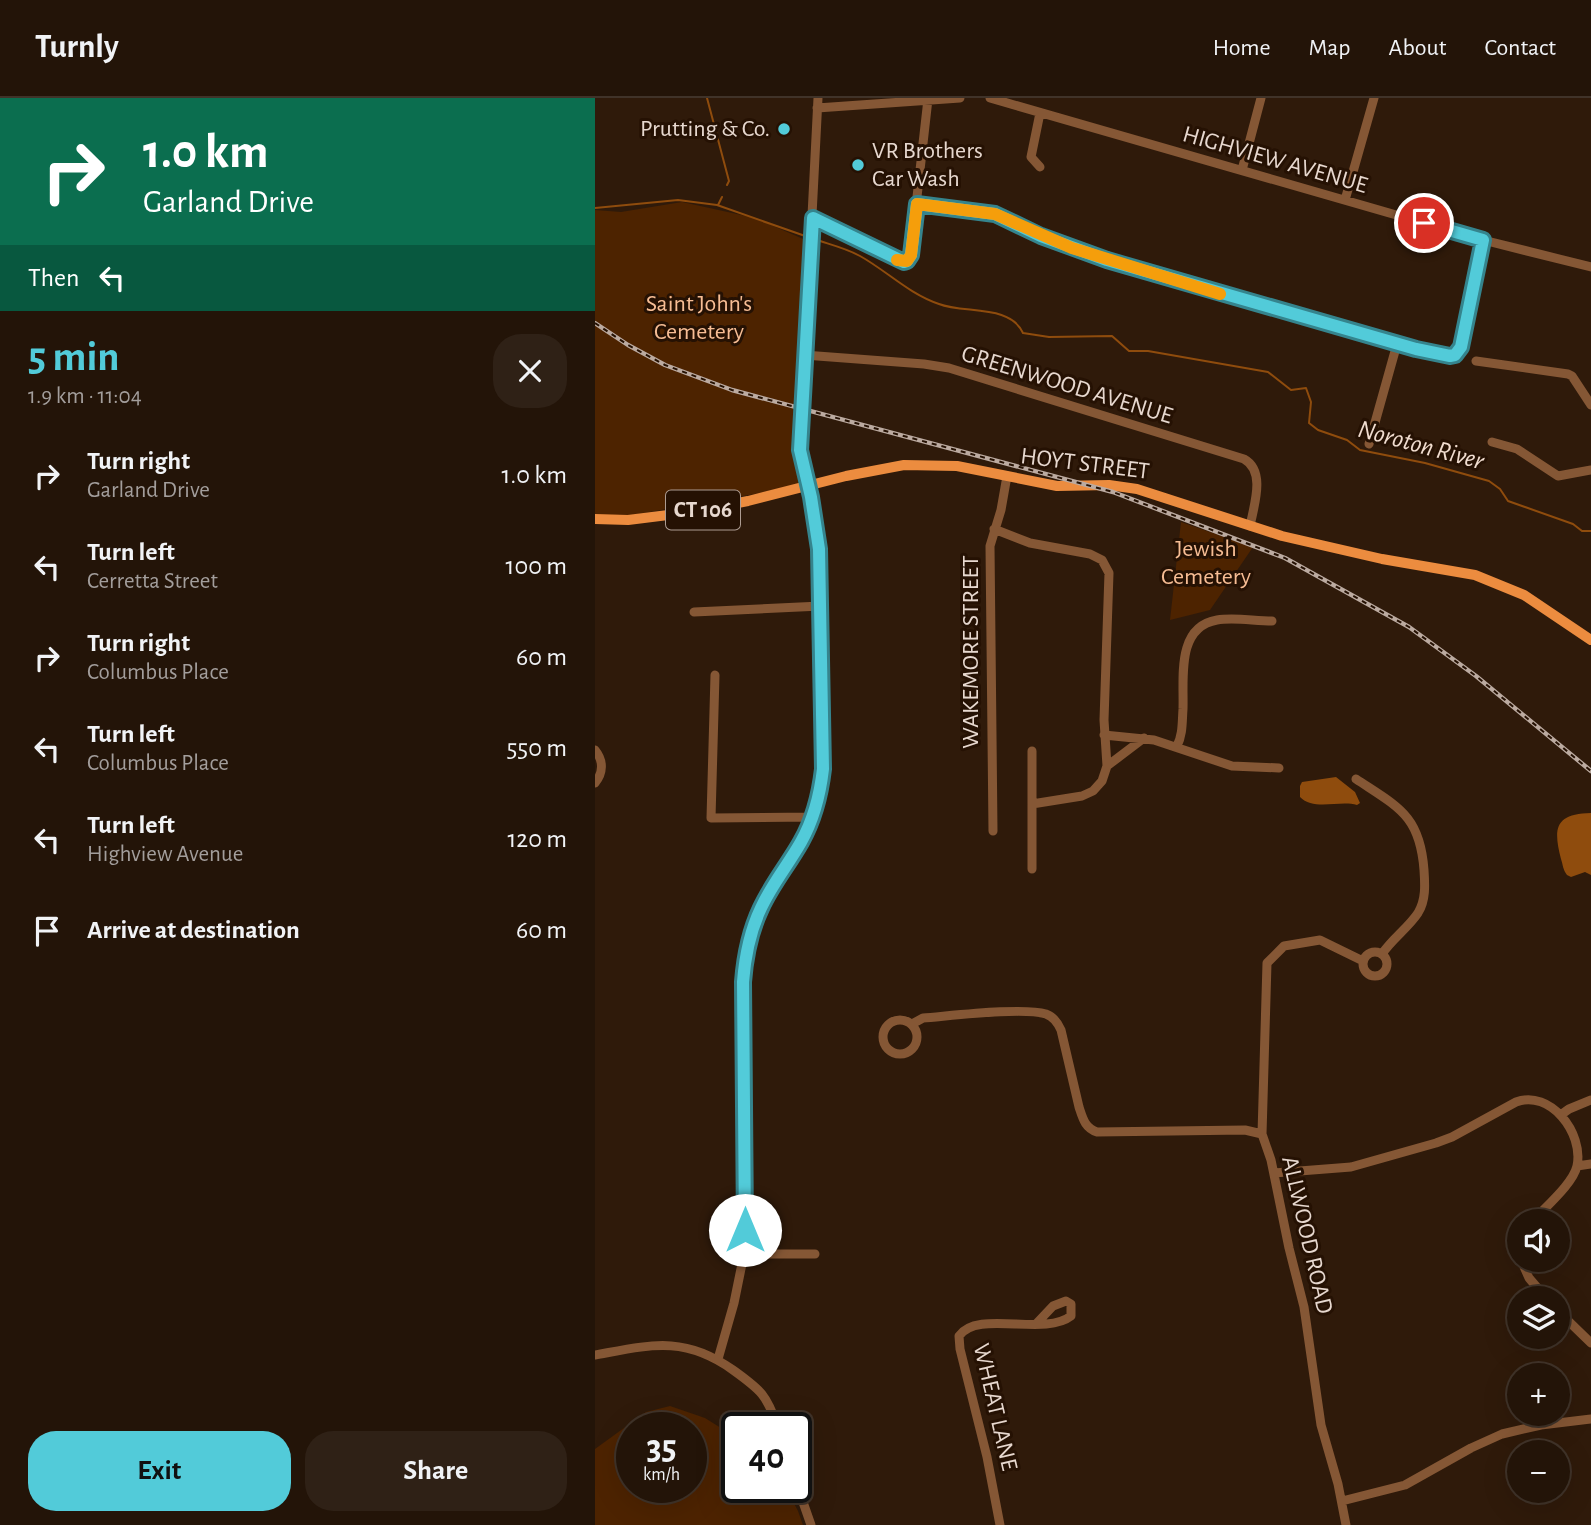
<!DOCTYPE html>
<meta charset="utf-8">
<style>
:root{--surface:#231408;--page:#2f2116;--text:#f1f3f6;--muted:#a39e9c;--line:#403329;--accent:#52cbd9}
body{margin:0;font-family:"Alegreya Sans",sans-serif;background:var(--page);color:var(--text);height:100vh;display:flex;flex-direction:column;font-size:26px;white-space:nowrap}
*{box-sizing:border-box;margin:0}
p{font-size:23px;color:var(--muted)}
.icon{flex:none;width:38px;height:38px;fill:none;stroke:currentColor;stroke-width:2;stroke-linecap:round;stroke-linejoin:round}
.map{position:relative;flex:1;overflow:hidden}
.side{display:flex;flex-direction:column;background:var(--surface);width:595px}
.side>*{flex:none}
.guide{background:#0b6e4f;color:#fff;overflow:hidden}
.tools{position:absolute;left:912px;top:1111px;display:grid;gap:14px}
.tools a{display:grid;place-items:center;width:63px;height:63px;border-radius:50%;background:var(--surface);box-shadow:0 7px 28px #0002,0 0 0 2px var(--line);font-size:35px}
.speed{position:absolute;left:21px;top:1314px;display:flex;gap:14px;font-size:35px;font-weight:700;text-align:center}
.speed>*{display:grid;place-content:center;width:91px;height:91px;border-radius:50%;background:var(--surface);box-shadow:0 7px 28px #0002,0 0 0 2px var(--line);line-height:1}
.speed small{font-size:18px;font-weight:400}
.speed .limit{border:4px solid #111;border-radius:10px;background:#fff;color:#111}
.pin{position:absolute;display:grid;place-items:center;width:60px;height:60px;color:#fff;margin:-30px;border:4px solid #fff;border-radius:50%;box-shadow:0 2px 7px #0007}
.me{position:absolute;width:77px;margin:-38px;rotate:0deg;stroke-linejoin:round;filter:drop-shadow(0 0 5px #0008)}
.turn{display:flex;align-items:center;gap:24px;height:147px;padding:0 28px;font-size:32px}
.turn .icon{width:91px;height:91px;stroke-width:2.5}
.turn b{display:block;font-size:49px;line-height:60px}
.then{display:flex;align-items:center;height:66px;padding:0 28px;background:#0003;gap:14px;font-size:26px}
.round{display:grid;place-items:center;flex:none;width:74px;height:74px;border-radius:28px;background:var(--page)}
.overview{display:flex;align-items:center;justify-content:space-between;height:119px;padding:0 28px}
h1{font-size:42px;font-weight:700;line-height:52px;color:var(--accent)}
.button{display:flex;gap:14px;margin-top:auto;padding:14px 28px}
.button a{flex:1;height:80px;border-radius:28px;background:var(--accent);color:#111;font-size:28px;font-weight:700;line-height:80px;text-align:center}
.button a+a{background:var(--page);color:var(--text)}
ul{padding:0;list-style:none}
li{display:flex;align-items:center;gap:21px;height:91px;padding:0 28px}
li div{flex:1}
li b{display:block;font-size:26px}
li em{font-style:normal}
header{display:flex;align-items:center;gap:42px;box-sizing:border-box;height:98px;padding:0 35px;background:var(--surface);border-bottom:2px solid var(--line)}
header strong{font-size:33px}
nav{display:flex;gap:38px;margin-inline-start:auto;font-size:24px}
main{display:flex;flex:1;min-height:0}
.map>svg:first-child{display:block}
.green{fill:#4d2300;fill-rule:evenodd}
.water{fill:#8f4c0d}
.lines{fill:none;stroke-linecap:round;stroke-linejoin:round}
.stream{stroke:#8f4c0d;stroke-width:2}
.minor{stroke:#855735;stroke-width:9}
.major{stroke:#ec8c3f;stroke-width:10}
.rail-casing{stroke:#bbaaa0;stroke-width:4.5}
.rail{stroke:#251103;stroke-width:2;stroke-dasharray:5;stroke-linecap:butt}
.route-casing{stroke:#35848d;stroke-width:18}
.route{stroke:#52cbd9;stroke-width:12}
.slow{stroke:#f59e0b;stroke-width:12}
.poi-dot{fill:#52cbd9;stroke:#251103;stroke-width:2.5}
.labels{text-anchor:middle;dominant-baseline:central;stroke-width:6;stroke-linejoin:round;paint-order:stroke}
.shield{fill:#251103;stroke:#ad9c92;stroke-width:2}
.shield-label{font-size:23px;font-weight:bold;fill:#e7d8cf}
.poi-label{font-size:24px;fill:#e7d8cf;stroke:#251103;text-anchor:end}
.street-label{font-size:24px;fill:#e7d8cf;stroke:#251103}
.park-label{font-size:24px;fill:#f7bd94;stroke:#251103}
.water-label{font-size:26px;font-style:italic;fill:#f1ddd0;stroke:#251103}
</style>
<header>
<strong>Turnly</strong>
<nav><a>Home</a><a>Map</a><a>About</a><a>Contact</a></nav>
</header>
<main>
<section class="side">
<div class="guide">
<div class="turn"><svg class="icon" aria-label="right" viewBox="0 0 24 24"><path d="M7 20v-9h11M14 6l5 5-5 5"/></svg><div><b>1.0 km</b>Garland Drive</div></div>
<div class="then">Then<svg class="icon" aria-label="left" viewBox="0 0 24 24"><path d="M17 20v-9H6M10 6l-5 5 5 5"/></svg></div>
</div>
<div class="overview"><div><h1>5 min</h1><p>1.9 km · 11:04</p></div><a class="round"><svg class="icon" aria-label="close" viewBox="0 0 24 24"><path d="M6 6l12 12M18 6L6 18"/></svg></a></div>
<ul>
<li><svg class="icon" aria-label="right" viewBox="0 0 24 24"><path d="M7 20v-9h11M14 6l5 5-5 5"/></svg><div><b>Turn right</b><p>Garland Drive</p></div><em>1.0 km</em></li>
<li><svg class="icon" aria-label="left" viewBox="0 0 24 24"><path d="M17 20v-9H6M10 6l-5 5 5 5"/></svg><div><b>Turn left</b><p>Cerretta Street</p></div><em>100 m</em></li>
<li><svg class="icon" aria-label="right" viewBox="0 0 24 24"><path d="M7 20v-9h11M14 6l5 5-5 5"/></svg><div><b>Turn right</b><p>Columbus Place</p></div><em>60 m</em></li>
<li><svg class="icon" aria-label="left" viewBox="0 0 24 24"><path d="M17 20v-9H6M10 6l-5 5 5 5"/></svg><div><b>Turn left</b><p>Columbus Place</p></div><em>550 m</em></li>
<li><svg class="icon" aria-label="left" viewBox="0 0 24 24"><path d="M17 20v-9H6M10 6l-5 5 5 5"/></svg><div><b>Turn left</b><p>Highview Avenue</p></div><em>120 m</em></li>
<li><svg class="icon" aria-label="arrive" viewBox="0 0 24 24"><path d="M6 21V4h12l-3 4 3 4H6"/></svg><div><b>Arrive at destination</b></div><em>60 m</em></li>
</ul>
<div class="button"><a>Exit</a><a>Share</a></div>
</section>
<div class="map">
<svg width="996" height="1427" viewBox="0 0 996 1427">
<rect width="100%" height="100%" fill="#2f1a0a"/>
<path class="green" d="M87 104 160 120 215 144 208 224 202 363 207 385 160 396 31 418 0 417V112L26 114Z
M586 424 658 449 615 512 575 522Z
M75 1308 110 1320 142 1340V1390H191L203 1413 208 1427H0V1351L51 1314ZM96 1330V1390H37V1330Z"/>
<path class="water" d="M741 679 760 694 765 705 762 707C745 702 718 713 705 699V688L707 684Z
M996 715V777L990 774 976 779 972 777C968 772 968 767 966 761 958 730 960 716 996 715Z"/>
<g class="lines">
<path class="stream" d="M112 0 134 83 132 87
M123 107 127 99
M0 110 83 102 122 107 213 139
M219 141C233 146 251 150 265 158 292 173 314 196 344 206 369 216 415 206 428 235L454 239 517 238 534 253H553L673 274 696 292 711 290 716 304 714 325 723 332 752 342 765 352 830 365 894 383 905 391 913 403 978 426 987 433H996"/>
<path class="minor" d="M395 0 888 142 996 169
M222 10 365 0
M445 69 436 59 445 15
M647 72 666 0
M750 102 779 0
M322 106 400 116 446 138 512 162 840 257 854 258 864 253 869 240 888 142
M218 120 299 161 308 164 315 161 333 1
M209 257 329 266 354 270 649 361C671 373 659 407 655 428
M881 263 973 276 977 278 996 307
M897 344 922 351 963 378 996 372
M774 346 802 246
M399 431 435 445 495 456 507 462 514 475 509 622 512 668 507 683 498 693 487 698 437 706V653
M99 514 226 508
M120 577 116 720 218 719
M509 637 559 642 637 668 684 670
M582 648C588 636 587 624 588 611 589 580 581 529 622 522 639 519 659 523 677 523
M0 652C9 663 8 675 0 685
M512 668 549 640
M761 681C803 709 825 717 829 772 830 787 831 802 823 815 813 830 797 841 787 856
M398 733 395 448 406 412 412 378
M437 771V706
M768 866a12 12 0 1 1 24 0a12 12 0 1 1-24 0Z
M288 939a17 17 0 1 1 34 0a17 17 0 1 1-34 0Z
M317 926 328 920C355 918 428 909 451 916 459 919 463 925 466 932L484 1009C488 1021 490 1030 502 1034L650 1032 667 1036
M967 1016 974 1011 996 1002
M982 1068 996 1066
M679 1075 756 1069 841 1045 857 1039 921 1004C955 991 989 1035 982 1068 978 1086 949 1110 937 1124
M149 1156H220
M926 1162 934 1180 951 1200
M962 1212 996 1245
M0 1257C55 1247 89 1237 138 1272 166 1292 172 1297 183 1330
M123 1261 139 1205 149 1156 148 884C150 858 155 833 166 810 176 786 194 767 206 744 219 721 225 697 228 671L224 451 216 399 205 352 223 0
M201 1384 216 1427
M747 1403 810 1387 876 1350 907 1336 946 1327 996 1321
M405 1427 392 1359 365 1251 364 1238C382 1211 449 1239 476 1218V1206L471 1203 458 1208 441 1226
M751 1427 743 1386 726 1327 709 1209 694 1150 676 1062 667 1036 672 865 689 848 725 842 768 863"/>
<path class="major" d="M0 421 33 422 97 414 153 403 251 378 309 367 362 368 462 388 514 387 542 391 687 438 787 461 880 477 929 497 996 542"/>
<defs>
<path id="rail" d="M0 225 33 247 70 267 137 292 518 394 690 460 814 529 881 578 996 673"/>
</defs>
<use href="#rail" class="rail-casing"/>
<use href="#rail" class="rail"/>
</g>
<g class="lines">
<defs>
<path id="route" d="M150 1132 148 884C150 858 155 833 166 810 177 786 193 767 206 744 219 721 225 697 228 671L224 451 216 399 205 352 218 120 309 164 312 163 316 157 322 106 400 116 446 138 512 162 821 251 855 258 860 257 866 249 888 142 829 125"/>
</defs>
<use href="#route" class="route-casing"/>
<use href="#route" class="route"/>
<path class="slow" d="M302 162 312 163 316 157 322 106 400 116 477 150 625 196"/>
</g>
<g class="poi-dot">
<circle cx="189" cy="31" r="7"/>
<circle cx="263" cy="67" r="7"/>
</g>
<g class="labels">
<rect class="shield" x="71" y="392.5" width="74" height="39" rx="5"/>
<g class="shield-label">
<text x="108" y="412">CT 106</text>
</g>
<g class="poi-label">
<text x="175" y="31">Prutting &amp; Co.</text>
<text x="277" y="53" text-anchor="start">VR Brothers<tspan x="277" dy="28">Car Wash</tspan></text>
</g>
<g class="street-label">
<text transform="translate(680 62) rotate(16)">HIGHVIEW AVENUE</text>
<text transform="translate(472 287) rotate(17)">GREENWOOD AVENUE</text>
<text transform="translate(490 366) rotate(7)">HOYT STREET</text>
<text transform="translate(376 554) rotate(-90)">WAKEMORE STREET</text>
<text transform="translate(712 1137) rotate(77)">ALLWOOD ROAD</text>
<text transform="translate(400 1309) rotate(77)">WHEAT LANE</text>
</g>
<g class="park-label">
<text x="104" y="206">Saint John's<tspan x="104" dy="28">Cemetery</tspan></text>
<text x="611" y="451">Jewish<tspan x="611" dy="28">Cemetery</tspan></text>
</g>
<g class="water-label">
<text transform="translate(826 347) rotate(15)">Noroton River</text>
</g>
</g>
</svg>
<div class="tools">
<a><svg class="icon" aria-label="sound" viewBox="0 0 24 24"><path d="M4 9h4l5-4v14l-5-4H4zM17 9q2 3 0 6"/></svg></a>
<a><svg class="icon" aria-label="layers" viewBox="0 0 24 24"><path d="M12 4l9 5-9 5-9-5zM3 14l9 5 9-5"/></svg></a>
<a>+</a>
<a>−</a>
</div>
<div class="speed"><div>35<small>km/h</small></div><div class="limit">40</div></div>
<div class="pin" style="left:829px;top:125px;background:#d93025"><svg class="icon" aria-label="arrive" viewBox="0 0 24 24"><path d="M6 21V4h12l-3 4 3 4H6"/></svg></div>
<svg class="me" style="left:150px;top:1132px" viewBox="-20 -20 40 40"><circle r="19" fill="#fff"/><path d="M0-13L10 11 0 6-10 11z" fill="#52cbd9"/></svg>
</div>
</main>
